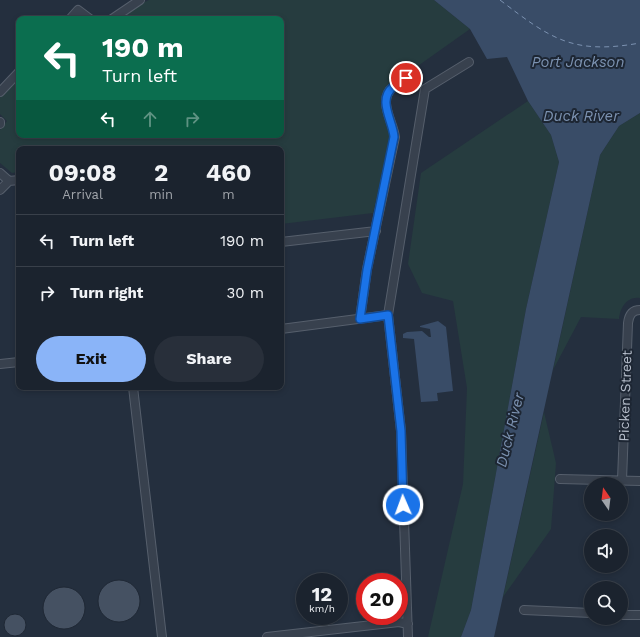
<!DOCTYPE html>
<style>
:root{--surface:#1b232e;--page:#282f3a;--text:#f1f3f6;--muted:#a0a4aa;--line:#39404a;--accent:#8ab4f8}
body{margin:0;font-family:"Work Sans",sans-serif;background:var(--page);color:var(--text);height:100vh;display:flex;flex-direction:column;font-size:15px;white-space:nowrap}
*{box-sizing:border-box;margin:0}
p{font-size:13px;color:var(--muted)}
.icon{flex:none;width:22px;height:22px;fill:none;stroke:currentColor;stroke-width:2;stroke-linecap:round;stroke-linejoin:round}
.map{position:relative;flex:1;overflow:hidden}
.sheet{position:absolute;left:16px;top:146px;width:268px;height:244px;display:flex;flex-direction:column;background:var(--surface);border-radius:8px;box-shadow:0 2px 6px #0003,0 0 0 1px var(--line)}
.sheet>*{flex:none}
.guide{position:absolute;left:16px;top:16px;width:268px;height:122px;border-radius:8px;box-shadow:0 2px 6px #0003,0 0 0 1px var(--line);background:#0b6e4f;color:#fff;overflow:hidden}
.needle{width:26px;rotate:346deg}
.tools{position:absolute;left:584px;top:477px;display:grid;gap:8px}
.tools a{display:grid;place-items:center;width:44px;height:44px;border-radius:50%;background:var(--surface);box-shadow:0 2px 6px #0003,0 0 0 1px var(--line);font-size:20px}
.speed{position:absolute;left:296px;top:573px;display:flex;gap:8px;font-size:20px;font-weight:700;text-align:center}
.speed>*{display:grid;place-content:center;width:52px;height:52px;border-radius:50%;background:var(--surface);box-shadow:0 2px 6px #0003,0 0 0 1px var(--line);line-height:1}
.speed small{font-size:10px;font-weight:400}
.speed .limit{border:6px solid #d22;background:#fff;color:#111}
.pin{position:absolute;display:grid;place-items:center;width:34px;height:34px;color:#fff;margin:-17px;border:2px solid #fff;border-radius:50%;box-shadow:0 1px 4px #0007}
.me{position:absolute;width:44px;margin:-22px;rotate:358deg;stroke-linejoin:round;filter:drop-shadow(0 0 3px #0008)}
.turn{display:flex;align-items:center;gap:14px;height:84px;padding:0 20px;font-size:18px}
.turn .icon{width:52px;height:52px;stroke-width:2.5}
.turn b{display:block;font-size:28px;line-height:34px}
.lanes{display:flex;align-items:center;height:38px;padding:0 20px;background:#0003;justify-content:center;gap:20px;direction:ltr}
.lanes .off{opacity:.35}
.eta{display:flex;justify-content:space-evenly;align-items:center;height:68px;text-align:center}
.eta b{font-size:24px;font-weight:700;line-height:28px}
.primary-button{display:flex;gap:8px;margin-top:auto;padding:8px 20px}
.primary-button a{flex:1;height:46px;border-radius:24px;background:var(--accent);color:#111;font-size:16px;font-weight:700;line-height:46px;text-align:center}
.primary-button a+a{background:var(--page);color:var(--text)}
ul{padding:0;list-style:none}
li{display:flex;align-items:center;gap:12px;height:52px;padding:0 20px;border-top:1px solid var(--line)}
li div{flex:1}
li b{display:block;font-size:15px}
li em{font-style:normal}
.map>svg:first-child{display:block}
.green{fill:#263c3f}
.water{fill:#394c67}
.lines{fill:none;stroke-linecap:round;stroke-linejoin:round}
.ferry{stroke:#7c92b1;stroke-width:1;stroke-dasharray:5 4;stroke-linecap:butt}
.building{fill:#455162;stroke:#1f2835}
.minor-casing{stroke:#565f6c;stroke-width:10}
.minor{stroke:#38414e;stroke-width:8}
.route-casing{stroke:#114b97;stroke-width:10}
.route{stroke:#1a73e8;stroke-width:7}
.labels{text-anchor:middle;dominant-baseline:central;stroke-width:4;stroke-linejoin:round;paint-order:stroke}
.street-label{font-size:14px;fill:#b4bcc9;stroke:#1d2633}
.water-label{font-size:15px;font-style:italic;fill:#7c92b1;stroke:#1d2633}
</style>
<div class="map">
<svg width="640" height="637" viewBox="0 0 640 637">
<rect width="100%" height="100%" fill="#242f3e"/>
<path class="green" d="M149 0H434L470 29 391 85 390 114 393 133 373 213 281 224V149H19V172L12 173 0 163V130L7 121 0 114V94L19 75V135H281V19H117L130 9Z
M528 101 551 135 559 162 526 309 471 610 461 637H428L463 484 467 388 453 301 422 293 408 264 421 173Z
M640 113V298C627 296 620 308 619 319L581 317 553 370 600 155 619 126Z
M544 412 556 463 551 529 503 597Z"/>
<path class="water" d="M434 0H640V113L619 126 600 155 494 637H461L471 610 526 309 559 162 551 135 528 101 507 57 487 59 470 29Z
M438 321 446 327 453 391 437 393 438 401 421 402 414 339 403 338V334L407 332 422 331 429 337H431L430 329 420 327V326Z"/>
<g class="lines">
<path class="ferry" d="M500 0C551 39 573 55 640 43"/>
</g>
<path class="building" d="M98 601a21 21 0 1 1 42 0a21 21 0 1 1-42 0Z
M43 608a21 21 0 1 1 42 0a21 21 0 1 1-42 0Z
M4 625a11 11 0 1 1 22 0a11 11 0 1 1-22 0Z"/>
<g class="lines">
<defs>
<path id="minor" d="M70 19 78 10 90 19
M112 19 140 0
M0 92 19 72
M0 122V124
M0 173 9 181 19 180
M0 190 9 181
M281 242 376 231
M360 319 367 269 395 137C393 121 377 100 393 87 396 83 402 81 407 79
M281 329 388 315
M0 364 19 362
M133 387 162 637
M560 479 640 481
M622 480 628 323C629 315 632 310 640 310
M524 610 591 613
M621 615H640
M267 637 399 622 408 624
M408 637 401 431 388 315 425 89 469 62"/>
</defs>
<use href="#minor" class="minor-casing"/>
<use href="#minor" class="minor"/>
</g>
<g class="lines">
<defs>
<path id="route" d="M403 505 401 431 388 315 360 319 367 270 394 137C393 121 377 100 393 87 396 83 402 81 406 78"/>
</defs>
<use href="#route" class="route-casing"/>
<use href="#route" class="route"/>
</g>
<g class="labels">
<g class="street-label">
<text transform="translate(625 396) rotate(-88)">Picken Street</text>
</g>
<g class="water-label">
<text x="578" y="62">Port Jackson</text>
<text x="581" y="116">Duck River</text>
<text transform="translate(510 430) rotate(-76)">Duck River</text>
</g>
</g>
</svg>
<div class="tools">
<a><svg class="needle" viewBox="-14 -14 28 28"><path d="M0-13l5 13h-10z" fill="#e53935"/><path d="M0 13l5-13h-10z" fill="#a0a4aa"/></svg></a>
<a><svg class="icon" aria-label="sound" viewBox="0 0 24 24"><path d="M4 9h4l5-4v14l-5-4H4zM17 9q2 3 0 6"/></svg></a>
<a><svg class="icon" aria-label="search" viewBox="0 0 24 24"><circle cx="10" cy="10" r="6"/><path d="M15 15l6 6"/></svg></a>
</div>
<div class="speed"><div>12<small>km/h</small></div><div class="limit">20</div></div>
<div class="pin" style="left:406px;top:78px;background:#d93025"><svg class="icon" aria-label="arrive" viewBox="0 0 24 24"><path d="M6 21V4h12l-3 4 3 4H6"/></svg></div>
<svg class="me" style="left:403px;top:505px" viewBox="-20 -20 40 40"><circle r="17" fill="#1a73e8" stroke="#fff" stroke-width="3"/><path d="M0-11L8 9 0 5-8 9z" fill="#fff"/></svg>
<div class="guide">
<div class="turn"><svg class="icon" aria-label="left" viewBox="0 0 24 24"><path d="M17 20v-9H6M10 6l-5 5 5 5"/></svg><div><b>190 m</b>Turn left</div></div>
<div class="lanes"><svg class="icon" aria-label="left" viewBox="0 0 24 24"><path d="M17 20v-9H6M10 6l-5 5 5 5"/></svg><svg class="icon off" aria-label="ahead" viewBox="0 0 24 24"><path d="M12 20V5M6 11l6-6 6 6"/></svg><svg class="icon off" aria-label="right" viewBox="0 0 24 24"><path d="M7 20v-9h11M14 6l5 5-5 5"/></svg></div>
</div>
<section class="sheet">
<div class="eta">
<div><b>09:08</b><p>Arrival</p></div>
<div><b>2</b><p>min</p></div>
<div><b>460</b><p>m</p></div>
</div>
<ul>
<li><svg class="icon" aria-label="left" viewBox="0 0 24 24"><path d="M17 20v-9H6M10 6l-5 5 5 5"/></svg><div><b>Turn left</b></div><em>190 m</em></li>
<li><svg class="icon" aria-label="right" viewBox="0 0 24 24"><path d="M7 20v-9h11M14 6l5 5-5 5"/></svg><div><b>Turn right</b></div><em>30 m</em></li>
</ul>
<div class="primary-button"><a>Exit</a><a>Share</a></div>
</section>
</div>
